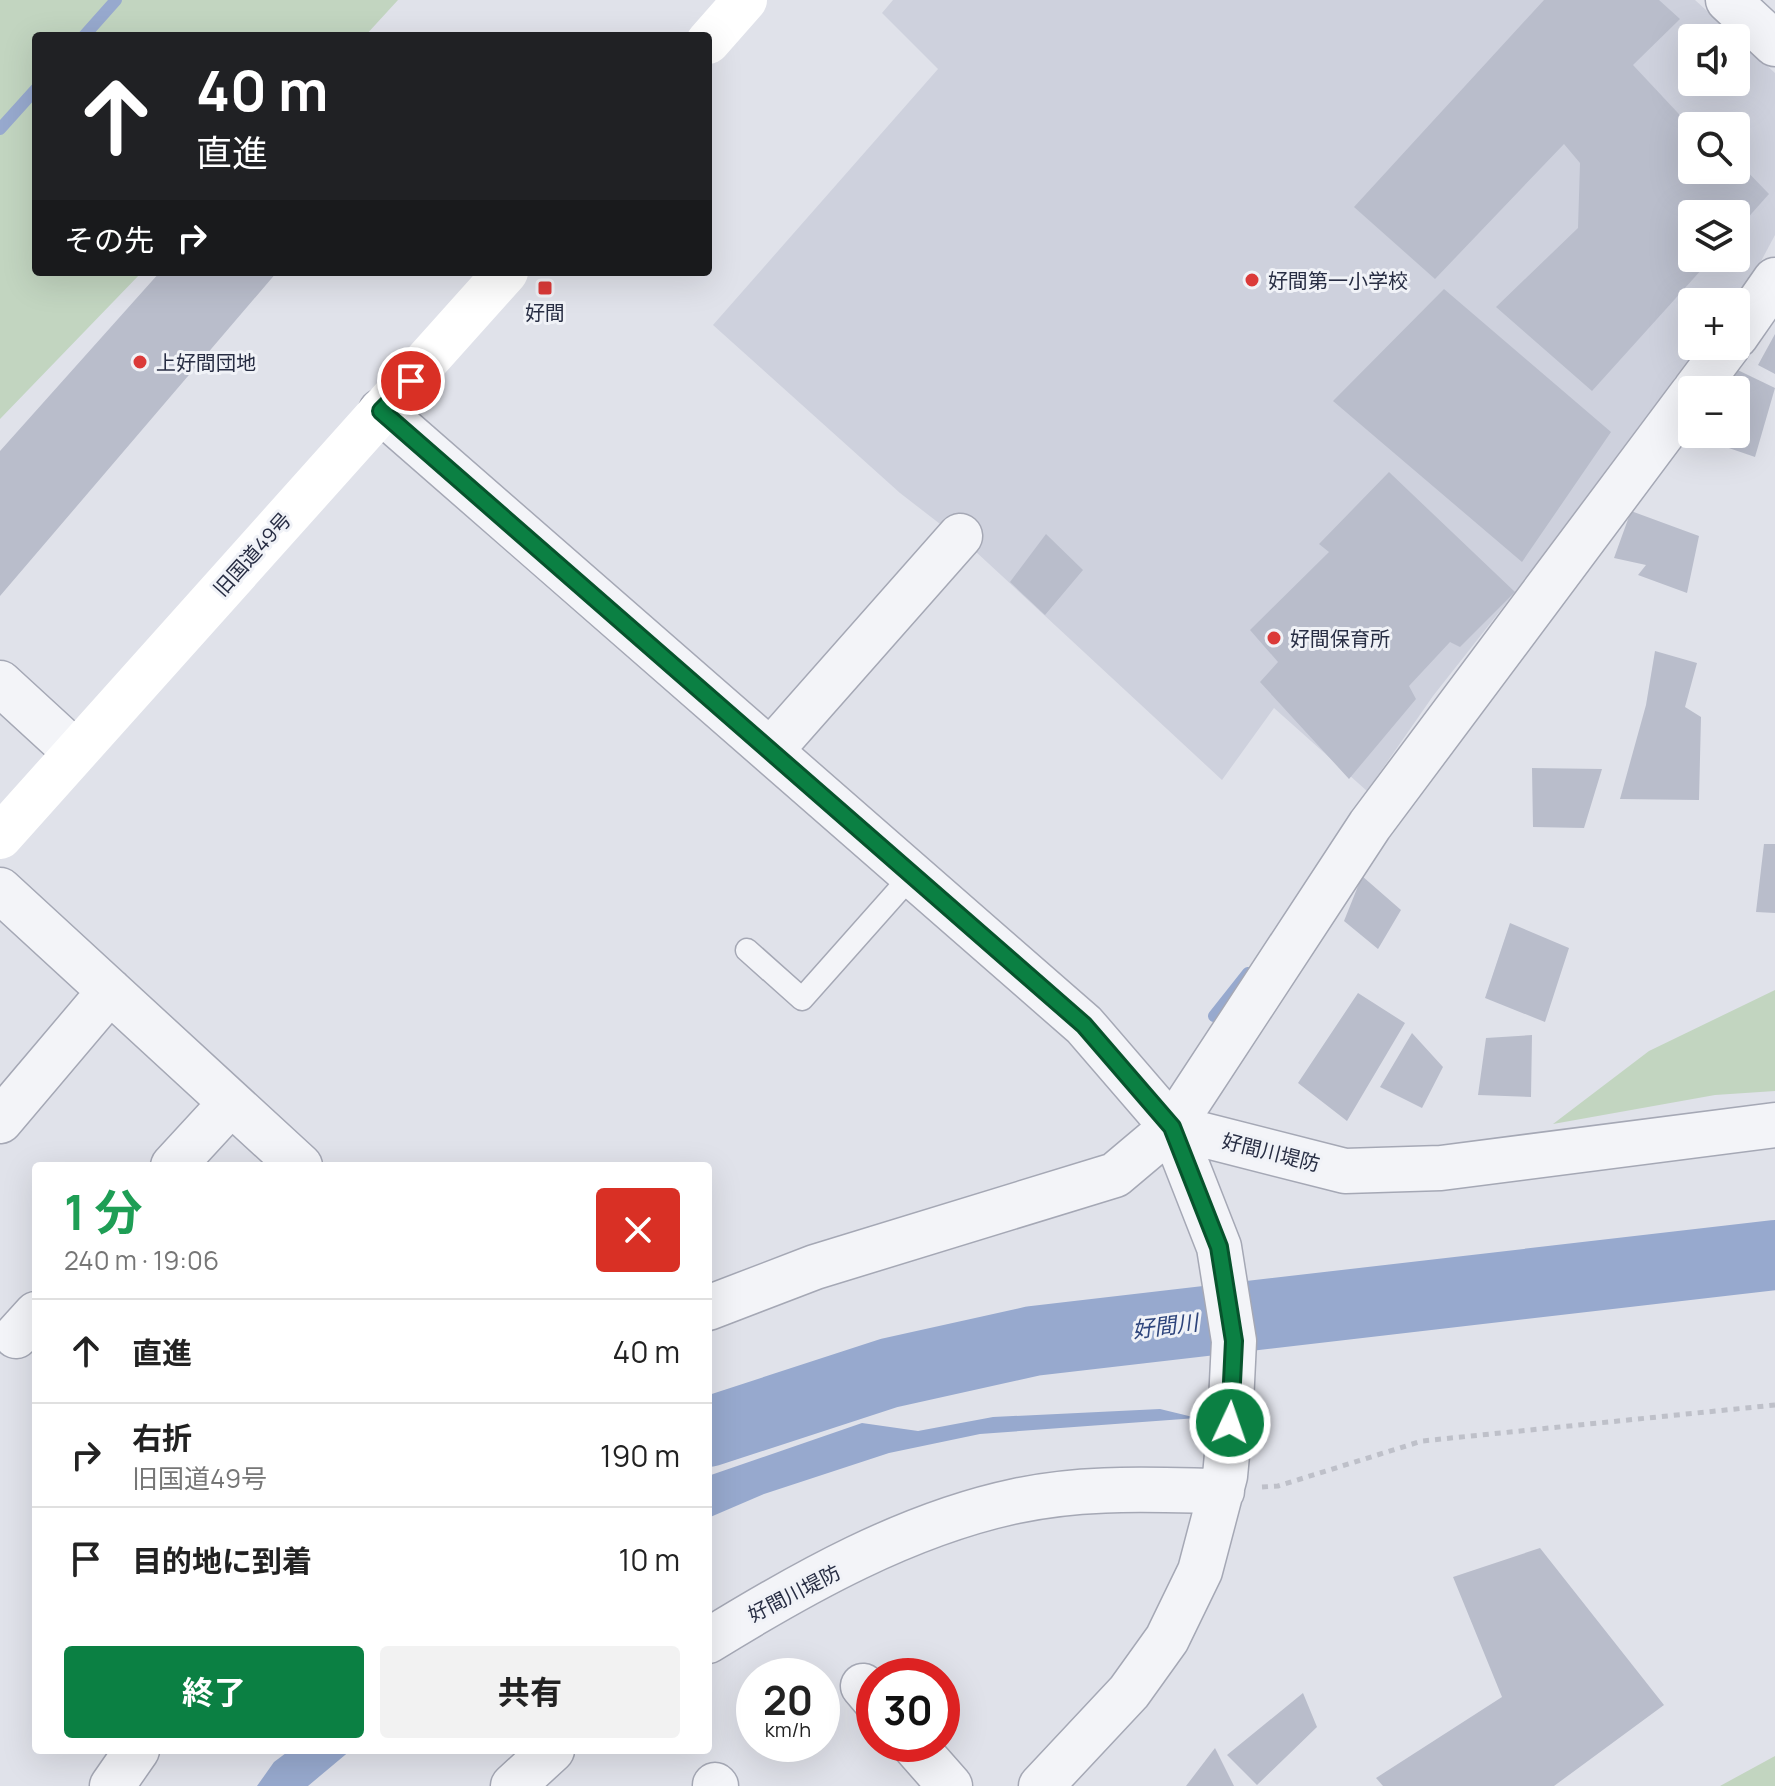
<!DOCTYPE html>
<html lang="ja">
<meta charset="utf-8">
<style>
:root{--surface:#fff;--page:#f2f2f2;--text:#222;--muted:#767676;--line:#e0e0e0;--accent:#0b8043}
body{margin:0;font-family:Manrope,"Noto Sans JP",sans-serif;background:var(--page);color:var(--text);height:100vh;display:flex;flex-direction:column;font-size:30px;white-space:nowrap}
*{box-sizing:border-box;margin:0}
p{font-size:26px;color:var(--muted)}
.icon{flex:none;width:44px;height:44px;fill:none;stroke:currentColor;stroke-width:2;stroke-linecap:round;stroke-linejoin:round}
.map{position:relative;flex:1;overflow:hidden}
.panel{position:absolute;left:32px;top:1162px;width:680px;height:592px;display:flex;flex-direction:column;background:var(--surface);border-radius:8px;box-shadow:0 8px 32px #0002}
.panel>*{flex:none}
.banner{position:absolute;left:32px;top:32px;width:680px;height:244px;border-radius:8px;box-shadow:0 8px 32px #0002;background:#202124;color:#fff;overflow:hidden}
.buttons{position:absolute;left:1678px;top:24px;display:grid;gap:16px}
.buttons a{display:grid;place-items:center;width:72px;height:72px;border-radius:8px;background:var(--surface);box-shadow:0 8px 32px #0002;font-size:40px}
.speed{position:absolute;left:736px;top:1658px;display:flex;gap:16px;font-size:40px;font-weight:700;text-align:center}
.speed>*{display:grid;place-content:center;width:104px;height:104px;border-radius:50%;background:var(--surface);box-shadow:0 8px 32px #0002;line-height:1}
.speed small{font-size:20px;font-weight:400}
.speed .limit{border:12px solid #d22;background:#fff;color:#111}
.pin{position:absolute;display:grid;place-items:center;width:68px;height:68px;color:#fff;margin:-34px;border:4px solid #fff;border-radius:50%;box-shadow:0 2px 8px #0007}
.me{position:absolute;width:88px;margin:-44px;rotate:3deg;stroke-linejoin:round;filter:drop-shadow(0 0 6px #0008)}
.turn{display:flex;align-items:center;gap:28px;height:168px;padding:0 32px;font-size:36px}
.turn .icon{width:104px;height:104px;stroke-width:2.5}
.turn b{display:block;font-size:56px;line-height:68px}
.then{display:flex;align-items:center;height:76px;padding:0 32px;background:#0003;gap:16px;font-size:30px}
.round{display:grid;place-items:center;flex:none;width:84px;height:84px;border-radius:8px;background:var(--page)}
.head{display:flex;align-items:center;justify-content:space-between;height:136px;padding:0 32px}
h1{font-size:48px;font-weight:700;line-height:60px;color:#1e9e55}
.button{display:flex;gap:16px;margin-top:auto;padding:16px 32px}
.button a{flex:1;height:92px;border-radius:8px;background:var(--accent);color:#fff;font-size:32px;font-weight:700;line-height:92px;text-align:center}
.button a+a{background:var(--page);color:var(--text)}
ul{padding:0;list-style:none}
li{display:flex;align-items:center;gap:24px;height:104px;padding:0 32px;border-top:2px solid var(--line)}
li div{flex:1}
li b{display:block;font-size:30px}
li em{font-style:normal}
.map>svg:first-child{display:block}
.built{fill:#ced1dd;fill-rule:evenodd}
.green{fill:#c2d5c0}
.water{fill:#97a9ce}
.lines{fill:none;stroke-linecap:round;stroke-linejoin:round}
.stream{stroke:#97a9ce;stroke-width:12}
.river{stroke:#97a9ce;stroke-width:70}
.building{fill:#b9bdcb}
.lane-casing{stroke:#a5a8b5;stroke-width:25}
.street-casing{stroke:#a5a8b5;stroke-width:47}
.path{stroke:#bec0c9;stroke-width:5;stroke-dasharray:6 6;stroke-linecap:butt}
.lane{stroke:#f3f4f8;stroke-width:22}
.street{stroke:#f3f4f8;stroke-width:44}
.secondary{stroke:#fff;stroke-width:44}
.route-casing{stroke:#07532c;stroke-width:20}
.route{stroke:#0b8043;stroke-width:14}
.poi-dot{fill:#db3a39;stroke:#f0f2f7;stroke-width:3}
.labels{text-anchor:middle;dominant-baseline:central;stroke-width:6;stroke-linejoin:round;paint-order:stroke}
.poi-label{font-size:20px;fill:#272d43;stroke:#f0f2f7;text-anchor:start}
.street-label{font-size:20px;fill:#272d43;stroke:#f0f2f7}
.water-label{font-size:22px;font-style:italic;fill:#2d447b;stroke:#f0f2f7}
</style>
<div class="map">
<svg width="1775" height="1786" viewBox="0 0 1775 1786">
<rect width="100%" height="100%" fill="#e0e2ea"/>
<path class="built" d="M893 0H1695L1775 73V235L1736 308V302H1692V346H1709L1433 696 1367 791 1274 708 1222 780 975 551 900 493 713 325 938 69 882 13ZM1692 38H1736V82H1692ZM1692 126H1736V170H1692ZM1692 214H1736V258H1692Z"/>
<path class="green" d="M0 0H398L365 36H36V272H142L0 419Z
M1775 990V1091L1715 1095 1553 1124 1649 1051Z
M1775 1756V1786H1720Z"/>
<path class="water" d="M1160 1409 1197 1418 980 1434 889 1453 764 1494 708 1518V1476L862 1423 918 1431 993 1417Z
M290 1750H351L308 1786H257L274 1762Z"/>
<g class="lines">
<path class="stream" d="M84 36 116 0
M0 129 36 89
M1214 1016 1248 973"/>
<path class="river" d="M708 1432 889 1373 1033 1341 1775 1255"/>
</g>
<path class="building" d="M1544 0H1659L1680 19 1633 65 1692 128V170H1736V160L1769 194 1736 231V214H1692V258H1712L1592 391 1496 307 1578 228 1580 163 1564 144 1435 279 1354 207Z
M160 272H277L0 596V451Z
M1444 289 1611 432 1522 562 1333 401Z
M1775 334V374L1758 365Z
M1723 363 1775 388 1755 457 1685 433 1692 420V434H1736V390H1708Z
M1389 472 1515 592 1460 647 1450 642 1409 686 1416 699 1349 779 1260 682 1278 662 1250 630 1329 552 1319 544Z
M1631 511 1699 536 1687 593 1638 575 1646 565 1614 558Z
M1046 534 1083 570 1045 615 1010 582Z
M1655 651 1697 663 1685 707 1701 717 1699 800 1620 799 1646 705Z
M1532 768 1602 769 1584 828 1533 827Z
M1764 844H1775V913L1756 912Z
M1362 876 1401 910 1378 949 1344 921Z
M1510 923 1569 948 1545 1022 1485 998Z
M1358 993 1405 1023 1347 1121 1298 1083Z
M1412 1033 1443 1067 1422 1108 1380 1087Z
M1532 1035 1531 1097 1478 1095 1486 1038Z
M1540 1548 1664 1705 1554 1786H1383L1376 1778 1502 1697 1453 1577Z
M1303 1693 1317 1727 1257 1785 1227 1755Z
M1215 1748 1234 1786H1186Z"/>
<g class="lines">
<defs>
<path id="lane" d="M747 950 802 999 913 874"/>
<path id="street" d="M1728 0 1775 44
M1736 336 1775 280
M1695 390 1728 346
M381 411 1084 1025 1172 1127 1219 1247 1234 1341 1230 1423 1225 1476 1200 1571 1167 1639 1129 1692 1041 1786
M0 683 74 751
M772 749 960 536
M0 890 300 1166
M0 1121 110 991
M1172 1127 1345 1171 1441 1168 1775 1125
M173 1166 231 1103
M708 1308 815 1267 1115 1175 1172 1127 1370 825 1692 394
M16 1336 36 1314
M708 1641C802 1583 907 1524 1016 1501 1084 1486 1153 1490 1222 1491
M863 1686 874 1699
M913 1744 950 1786
M715 1785 716 1786
M112 1786 137 1750
M513 1786 552 1750"/>
</defs>
<use href="#lane" class="lane-casing"/>
<use href="#street" class="street-casing"/>
<path class="path" d="M1262 1487 1278 1486 1422 1441 1775 1405"/>
<use href="#lane" class="lane"/>
<use href="#street" class="street"/>
<path class="secondary" d="M708 42 745 0
M0 837 506 272"/>
</g>
<g class="lines">
<defs>
<path id="route" d="M411 381 381 411 1084 1025 1172 1127 1219 1247 1234 1341 1230 1423"/>
</defs>
<use href="#route" class="route-casing"/>
<use href="#route" class="route"/>
</g>
<g class="poi-dot">
<circle cx="1252" cy="280" r="8"/>
<rect x="537" y="280" width="16" height="16" rx="4"/>
<circle cx="140" cy="362" r="8"/>
<circle cx="1274" cy="638" r="8"/>
</g>
<g class="labels">
<g class="poi-label">
<text x="1268" y="280">好間第一小学校</text>
<text x="545" y="312" text-anchor="middle">好間</text>
<text x="156" y="362">上好間団地</text>
<text x="1290" y="638">好間保育所</text>
</g>
<g class="street-label">
<text transform="translate(252 554) rotate(-48)">旧国道49号</text>
<text transform="translate(1271 1152) rotate(14)">好間川堤防</text>
<text transform="translate(794 1593) rotate(-27)">好間川堤防</text>
</g>
<g class="water-label">
<text transform="translate(1165 1326) rotate(-7)">好間川</text>
</g>
</g>
</svg>
<div class="buttons">
<a><svg class="icon" aria-label="sound" viewBox="0 0 24 24"><path d="M4 9h4l5-4v14l-5-4H4zM17 9q2 3 0 6"/></svg></a>
<a><svg class="icon" aria-label="search" viewBox="0 0 24 24"><circle cx="10" cy="10" r="6"/><path d="M15 15l6 6"/></svg></a>
<a><svg class="icon" aria-label="layers" viewBox="0 0 24 24"><path d="M12 4l9 5-9 5-9-5zM3 14l9 5 9-5"/></svg></a>
<a>+</a>
<a>−</a>
</div>
<div class="speed"><div>20<small>km/h</small></div><div class="limit">30</div></div>
<div class="pin" style="left:411px;top:381px;background:#d93025"><svg class="icon" aria-label="arrive" viewBox="0 0 24 24"><path d="M6 21V4h12l-3 4 3 4H6"/></svg></div>
<svg class="me" style="left:1230px;top:1423px" viewBox="-20 -20 40 40"><circle r="17" fill="#0b8043" stroke="#fff" stroke-width="3"/><path d="M0-11L8 9 0 5-8 9z" fill="#fff"/></svg>
<div class="banner">
<div class="turn"><svg class="icon" aria-label="ahead" viewBox="0 0 24 24"><path d="M12 20V5M6 11l6-6 6 6"/></svg><div><b>40 m</b>直進</div></div>
<div class="then">その先<svg class="icon" aria-label="right" viewBox="0 0 24 24"><path d="M7 20v-9h11M14 6l5 5-5 5"/></svg></div>
</div>
<section class="panel">
<div class="head"><div><h1>1 分</h1><p>240 m · 19:06</p></div><a class="round" style="background:#d93025;color:#fff"><svg class="icon" aria-label="close" viewBox="0 0 24 24"><path d="M6 6l12 12M18 6L6 18"/></svg></a></div>
<ul>
<li><svg class="icon" aria-label="ahead" viewBox="0 0 24 24"><path d="M12 20V5M6 11l6-6 6 6"/></svg><div><b>直進</b></div><em>40 m</em></li>
<li><svg class="icon" aria-label="right" viewBox="0 0 24 24"><path d="M7 20v-9h11M14 6l5 5-5 5"/></svg><div><b>右折</b><p>旧国道49号</p></div><em>190 m</em></li>
<li><svg class="icon" aria-label="arrive" viewBox="0 0 24 24"><path d="M6 21V4h12l-3 4 3 4H6"/></svg><div><b>目的地に到着</b></div><em>10 m</em></li>
</ul>
<div class="button"><a>終了</a><a>共有</a></div>
</section>
</div>
